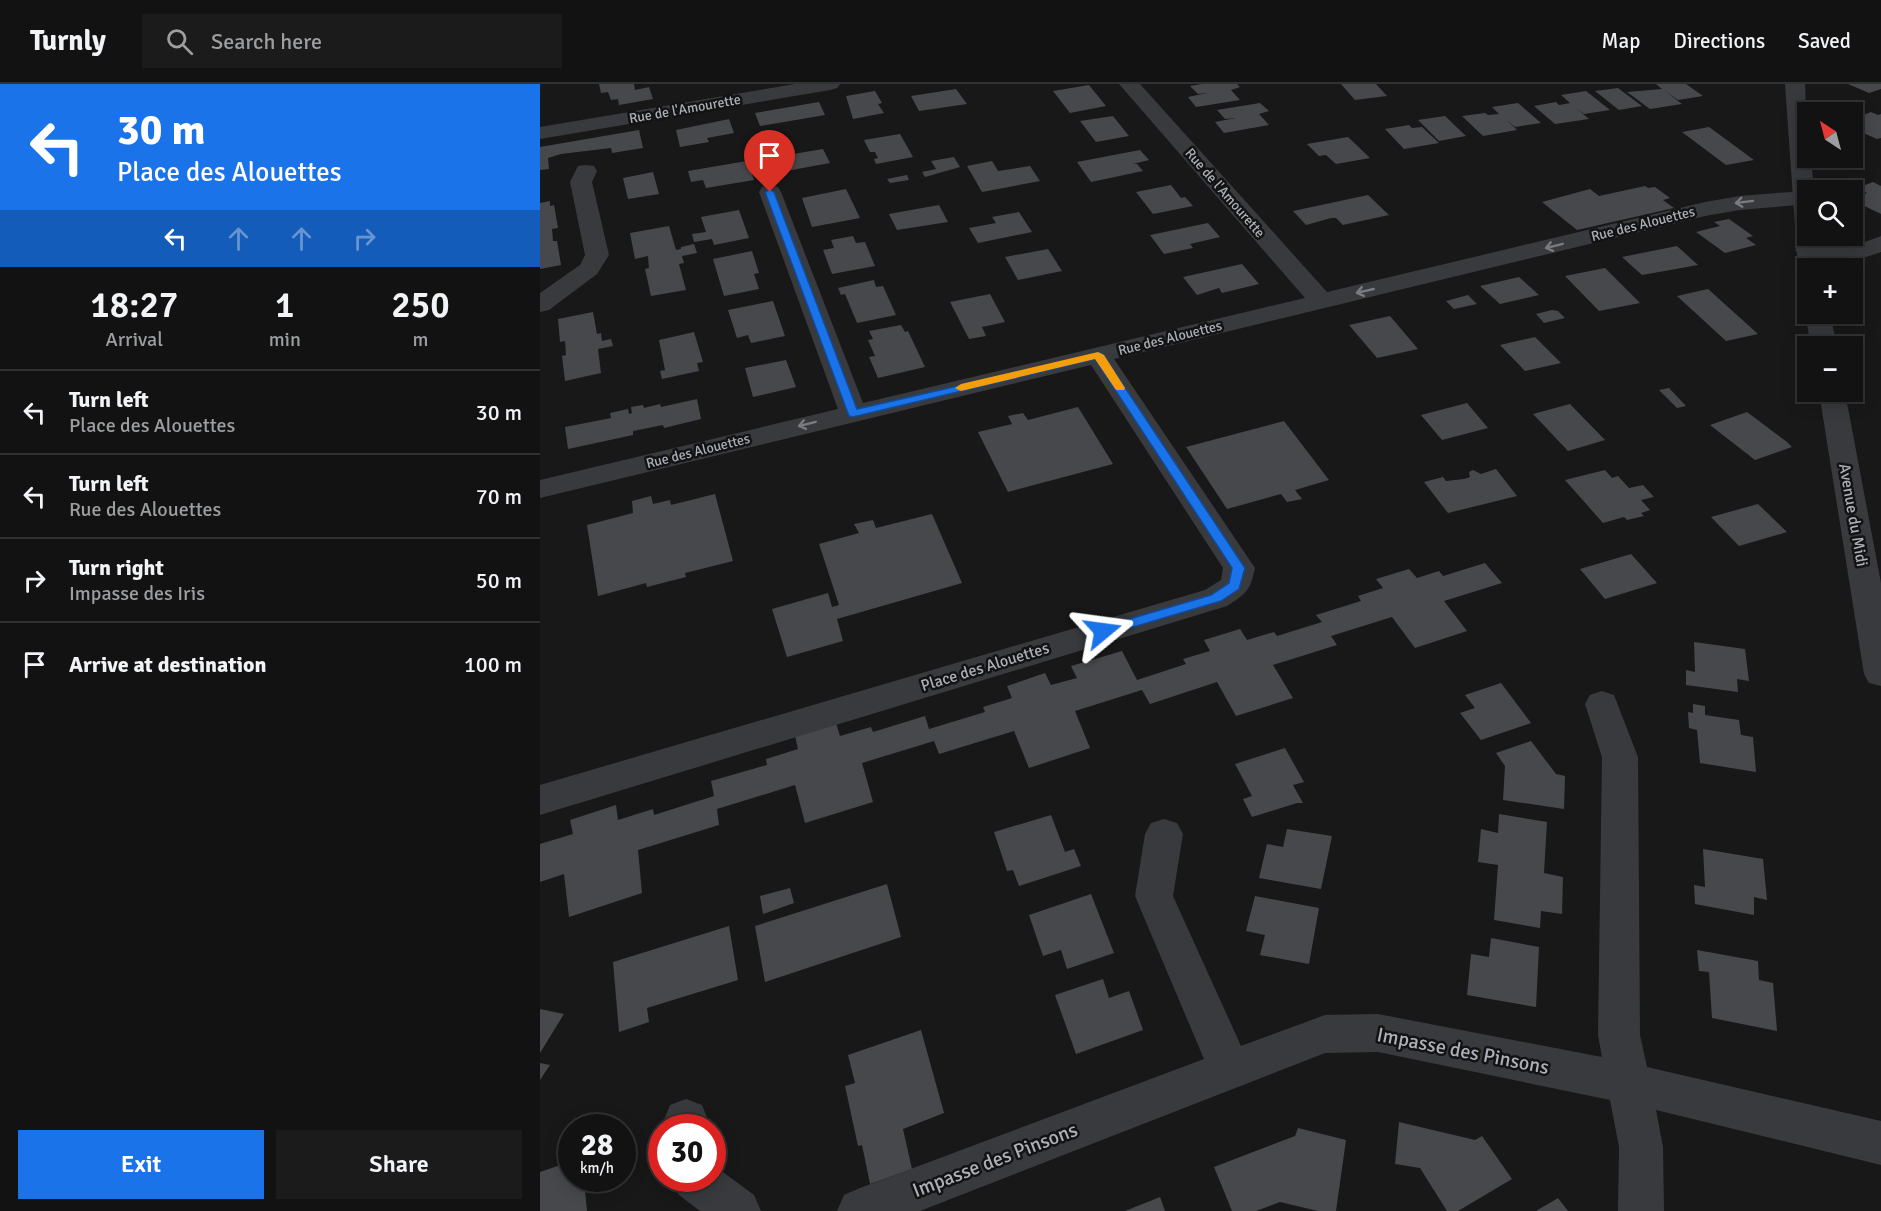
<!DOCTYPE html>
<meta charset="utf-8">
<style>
:root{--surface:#121213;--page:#1b1b1c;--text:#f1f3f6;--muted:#9c9ea0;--line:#313233;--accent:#1a73e8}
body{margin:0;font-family:Signika,sans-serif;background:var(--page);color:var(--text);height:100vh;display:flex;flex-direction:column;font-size:22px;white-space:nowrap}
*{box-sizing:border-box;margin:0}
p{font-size:20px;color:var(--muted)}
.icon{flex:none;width:33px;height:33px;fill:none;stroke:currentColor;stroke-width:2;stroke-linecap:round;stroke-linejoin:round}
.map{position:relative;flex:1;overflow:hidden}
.panel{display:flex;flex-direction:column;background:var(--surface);width:540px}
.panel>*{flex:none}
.hud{background:#1a73e8;color:#fff;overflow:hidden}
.needle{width:39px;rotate:324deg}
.controls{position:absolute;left:1257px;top:18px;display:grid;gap:12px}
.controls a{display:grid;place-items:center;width:66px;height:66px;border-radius:0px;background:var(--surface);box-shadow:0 3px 15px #0003,0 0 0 2px var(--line);font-size:30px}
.speed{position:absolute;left:18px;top:1030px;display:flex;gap:12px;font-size:30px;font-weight:700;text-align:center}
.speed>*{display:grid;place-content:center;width:78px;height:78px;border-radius:50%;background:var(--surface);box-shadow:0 3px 15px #0003,0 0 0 2px var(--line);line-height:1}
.speed small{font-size:15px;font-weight:400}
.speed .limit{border:9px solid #d22;background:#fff;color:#111}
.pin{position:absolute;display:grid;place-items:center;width:51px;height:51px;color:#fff;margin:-62px -26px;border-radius:50% 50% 50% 0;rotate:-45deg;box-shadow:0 0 6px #0007}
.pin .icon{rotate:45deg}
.me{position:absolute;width:66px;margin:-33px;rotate:74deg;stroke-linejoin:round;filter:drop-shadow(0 0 4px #0008)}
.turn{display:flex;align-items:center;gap:21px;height:126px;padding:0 18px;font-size:27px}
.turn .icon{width:78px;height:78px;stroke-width:2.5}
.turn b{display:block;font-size:42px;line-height:51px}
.lanes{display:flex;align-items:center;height:57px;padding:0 18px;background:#0003;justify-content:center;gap:30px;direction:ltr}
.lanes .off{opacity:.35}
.eta{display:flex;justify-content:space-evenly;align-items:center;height:102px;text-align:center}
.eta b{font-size:36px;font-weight:600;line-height:42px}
.action{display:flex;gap:12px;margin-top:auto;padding:12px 18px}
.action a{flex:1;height:69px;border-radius:0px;background:var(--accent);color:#fff;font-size:24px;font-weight:600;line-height:69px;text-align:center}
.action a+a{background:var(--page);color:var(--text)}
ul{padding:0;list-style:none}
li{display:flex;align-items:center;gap:18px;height:84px;padding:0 18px;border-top:2px solid var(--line)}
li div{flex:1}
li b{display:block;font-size:22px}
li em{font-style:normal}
header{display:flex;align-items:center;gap:36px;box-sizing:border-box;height:84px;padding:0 30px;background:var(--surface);border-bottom:2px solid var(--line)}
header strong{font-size:28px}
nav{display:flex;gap:33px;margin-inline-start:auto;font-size:21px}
.search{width:420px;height:54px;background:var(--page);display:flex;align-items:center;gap:15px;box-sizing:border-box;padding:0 21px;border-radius:0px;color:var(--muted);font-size:22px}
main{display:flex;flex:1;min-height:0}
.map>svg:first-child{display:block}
.building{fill:#47484c}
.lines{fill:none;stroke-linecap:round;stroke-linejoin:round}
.minor{fill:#393a3e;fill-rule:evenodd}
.tertiary{fill:#393a3e;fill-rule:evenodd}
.oneway{stroke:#787b81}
.route{fill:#1a73e8;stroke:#114b97;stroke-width:1.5}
.slow{fill:#f59e0b}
.labels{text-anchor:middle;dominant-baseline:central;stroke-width:5;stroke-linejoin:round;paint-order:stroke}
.far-street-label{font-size:14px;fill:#acb0b8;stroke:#131314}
.street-label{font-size:16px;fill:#acb0b8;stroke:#131314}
.near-street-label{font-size:20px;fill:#acb0b8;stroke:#131314}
</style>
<header>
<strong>Turnly</strong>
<div class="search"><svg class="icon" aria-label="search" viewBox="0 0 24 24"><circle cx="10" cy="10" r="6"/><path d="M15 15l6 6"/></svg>Search here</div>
<nav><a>Map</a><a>Directions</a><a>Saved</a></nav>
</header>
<main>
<section class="panel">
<div class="hud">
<div class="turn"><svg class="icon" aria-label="left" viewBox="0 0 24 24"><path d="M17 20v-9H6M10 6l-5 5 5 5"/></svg><div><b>30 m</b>Place des Alouettes</div></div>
<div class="lanes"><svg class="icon" aria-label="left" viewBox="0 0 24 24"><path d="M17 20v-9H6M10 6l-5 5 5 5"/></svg><svg class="icon off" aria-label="ahead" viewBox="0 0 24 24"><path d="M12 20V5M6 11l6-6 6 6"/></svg><svg class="icon off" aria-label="ahead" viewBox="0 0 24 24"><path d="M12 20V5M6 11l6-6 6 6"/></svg><svg class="icon off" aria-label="right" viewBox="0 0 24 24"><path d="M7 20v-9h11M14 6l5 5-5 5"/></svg></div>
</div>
<div class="eta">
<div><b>18:27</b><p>Arrival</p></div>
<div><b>1</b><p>min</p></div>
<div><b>250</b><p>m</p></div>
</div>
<ul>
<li><svg class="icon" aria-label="left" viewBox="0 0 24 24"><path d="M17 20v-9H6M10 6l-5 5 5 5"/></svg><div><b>Turn left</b><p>Place des Alouettes</p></div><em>30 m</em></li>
<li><svg class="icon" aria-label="left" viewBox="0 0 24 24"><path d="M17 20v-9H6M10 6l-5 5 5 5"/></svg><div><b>Turn left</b><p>Rue des Alouettes</p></div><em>70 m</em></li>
<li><svg class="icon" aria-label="right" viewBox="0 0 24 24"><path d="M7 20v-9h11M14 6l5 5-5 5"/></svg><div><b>Turn right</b><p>Impasse des Iris</p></div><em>50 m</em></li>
<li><svg class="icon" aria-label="arrive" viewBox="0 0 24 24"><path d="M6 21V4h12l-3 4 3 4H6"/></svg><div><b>Arrive at destination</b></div><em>100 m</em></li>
</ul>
<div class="action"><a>Exit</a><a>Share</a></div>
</section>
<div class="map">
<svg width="1341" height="1127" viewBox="0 0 1341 1127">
<rect width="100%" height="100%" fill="#181819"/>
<path class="building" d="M59 0H94L95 6 109 3 113 15 79 21 78 15 71 16 68 8 61 9Z
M662 0H697L700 3 691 6 700 16 656 23 648 13 667 9 658 10 650 2Z
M801 0H836L847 12 815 16Z
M1116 0H1146L1163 12 1138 16 1124 6 1142 20 1110 25 1087 8 1122 5Z
M1308 0H1341V5L1329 9Z
M549 1 566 22 530 29 513 7Z
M1078 4 1102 22 1079 26 1055 7Z
M416 5 427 20 379 27 371 12Z
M335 7 342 19 338 20 344 29 313 35 306 12Z
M1046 7 1070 26 1044 30 1036 24 1049 35 1015 40 994 22 1016 18 1019 21 1030 19 1021 11Z
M279 18 285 31 220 42 215 29Z
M720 19 729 27 719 30 729 41 684 49 675 38 696 34 685 35 677 26Z
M978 19 1001 39 975 43 967 36 977 46 943 52 922 32 945 29 948 31 959 30 952 23Z
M1331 28 1338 31 1341 30V54L1337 55 1312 44V35Z
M573 32 589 52 556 58 540 37Z
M905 32 926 52 899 57 878 36Z
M189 35 194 49 167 54 169 58 140 63 136 46Z
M869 41 872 44 882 43 899 59 864 65 845 45Z
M1169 43 1214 76 1186 81 1142 48Z
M99 46 103 64 72 69 71 64 21 70 8 74 9 85 0 86V63Z
M360 50 373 73 336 80 334 75 338 74 335 68H330L324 56Z
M808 53 830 74 796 80 786 71 779 72 767 60Z
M283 65 290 79 241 88 235 73Z
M600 66 609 76 593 80H597L603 87 551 98 537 78Z
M414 73 420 83 385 93 382 88 396 85 391 77Z
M207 77 214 96 166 104 163 96 151 98 148 87Z
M452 77 458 87 490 82 500 97 442 108 427 82Z
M113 88 119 110 88 115 83 94Z
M367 91 369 96 350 99 347 95Z
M1333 98 1341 102V130L1312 116 1327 109 1318 104Z
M631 101 641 114 645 113 653 122 613 130 596 108Z
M1105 102 1108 104 1115 103 1130 114 1123 116 1134 124 1037 146 1002 118 1050 105 1059 112Z
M306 105 320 134 272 143 262 114Z
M828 111 849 131 803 141 796 134H791L766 141 753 127Z
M10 117V122L14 121 18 144 12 145 13 157H17L21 181 0 185V119Z
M399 121 408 138 357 146 349 130Z
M199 126 209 154 174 161 172 155 154 158 152 150 166 148 161 133Z
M479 128 492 148 438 159 429 144 456 139 452 133Z
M1189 135 1213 152 1206 154 1216 161 1185 169 1156 148 1180 142 1174 138Z
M668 139 680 153 650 160 653 164 624 170 610 151Z
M129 142 136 166 141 165V163L154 160 157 169 142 172 144 179 139 180 146 206 111 212 105 185 109 184 108 172 95 175 90 149Z
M313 152 316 159 325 158 335 182 292 190 283 166 294 164 291 156Z
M1137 162 1158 181 1102 191 1082 173Z
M508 165 522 187 478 196 465 173Z
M212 167 219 189 214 190 219 205 184 212 173 175Z
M702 180 719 200 682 209 679 204 657 211 643 193Z
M1065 184 1100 219 1059 227 1025 192Z
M979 193 999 211 960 220 940 202Z
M334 196 336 203 343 202 356 231 317 239 305 210 301 211 298 204Z
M1168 205 1218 250 1186 257 1137 212Z
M450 210 465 238 442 243 446 252 429 255 410 218Z
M928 211 937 220 914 225 906 217Z
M233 217 245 252 211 259 208 251 197 254 188 226Z
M1012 226 1018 227 1025 234 1004 239 996 230Z
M53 228 57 250 61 249 62 257 71 255 73 262 58 265 61 289 25 297 22 272 26 271 25 257 20 258 18 235Z
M850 232 878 265 837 274 809 241Z
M361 241 365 248 368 247 385 283 338 294 329 273 335 272 328 256 333 255 329 247Z
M154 248 163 278 157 279 159 287 122 295 120 287 125 286 119 256Z
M995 253 1021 279 985 287 960 261Z
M246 276 256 303 213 313 205 284Z
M1129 304 1146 322 1137 324 1119 306Z
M157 315 161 335 124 344 123 341 93 347V351L28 365 25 343 71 334 70 329 88 325 89 330 92 329 91 323 103 321 104 324 120 320 121 323Z
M927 319 948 344 902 356 881 331Z
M1030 320 1065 356 1028 367 993 330Z
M538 323 573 380 468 408 438 348 472 340 468 332 483 329 488 336Z
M1207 328 1247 358 1252 363 1215 376 1170 341Z
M744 337 789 396 755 406 762 415 747 418 741 410 687 425 646 363Z
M956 385 977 412 908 429 884 398 903 393 906 397 924 395 930 393 929 388 933 386 941 390Z
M1065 386 1072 394 1078 392 1089 404 1103 401 1114 413 1101 416 1110 426 1101 429 1104 432 1087 436 1084 433 1063 439 1025 396Z
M175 410 193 477 145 489 146 493 107 503 106 499 58 512 47 441 93 429 92 417 111 412 113 420 130 416 131 421Z
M1218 420 1247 448 1199 462 1171 433Z
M392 430 422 499 297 535 303 557 247 573 232 525 288 509 292 523 299 521 279 460 319 449 314 440 333 436 336 444Z
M1091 470 1117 499 1065 515 1040 485Z
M945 479 962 499 904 517 927 547 875 564 852 533 791 552 797 561 733 581 753 614 696 632 677 598 610 620 602 606 535 627 550 664 489 684 474 647 399 670 394 657 322 679 333 718 265 739 255 701 177 725 179 741 98 766 102 809 29 833 24 790 0 798V760L33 750 30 736 76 721 78 736 113 725 114 731 174 712 171 697 227 681 226 675 258 665 255 652 296 639 300 652 331 643 333 648 385 632 389 645 445 628 443 623 472 614 467 602 505 589 511 601 537 594 531 582 582 567 597 596 646 580 643 575 670 567 664 556 700 545 707 556 734 548 737 552 782 538 776 531 821 517 818 512 843 504 836 495 869 485 877 494 899 487 903 492Z
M1154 558 1205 565 1209 597 1197 595 1198 608 1146 601V586L1155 588Z
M961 599 991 639 941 656 920 629 935 624 925 611Z
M1153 620 1165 622V631L1199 636 1201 651 1213 653 1216 688 1160 679 1157 646 1149 644 1148 628 1153 629Z
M991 657 1016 690 1025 692 1024 725 963 716 965 682 956 669Z
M745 664 764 698 753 701 763 719H757L712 733 703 715 712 712 695 680Z
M959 730 1007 738 1004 789 1023 793 1022 830 1001 827 1000 844 954 836 958 781 938 778 941 745 958 749Z
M511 731 525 768 534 765 541 782 479 802 473 786 467 787 454 748Z
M747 745 792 752 781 805 719 794 727 760 743 763Z
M1163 765 1223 775 1227 816 1214 813V831L1155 820 1154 801 1165 803Z
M347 800 361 853 225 898 215 842Z
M250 804 254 819 223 830 220 812Z
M551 810 574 869 527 885 521 866 503 872 489 831Z
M715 812 779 824 769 880 720 871 725 851 706 847Z
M189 842 198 896 107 924 109 938 79 948 73 878Z
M951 854 999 863 996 923 927 911 931 870 949 873Z
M1157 866 1218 877 1219 896 1233 899 1237 947 1172 934 1169 888 1159 887Z
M563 895 569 914 589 907 603 946 536 970 515 911Z
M0 925 24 930 0 969Z
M381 946 404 1029 363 1045 372 1085 330 1100 322 1061 318 1062 305 1002 315 999 308 971Z
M0 979 10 981 0 996Z
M859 1038 935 1056 942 1052 972 1095 918 1127H907L880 1084 855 1080Z
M758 1044 806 1056 796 1127H778L740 1118 716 1127H692L674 1083 755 1052Z
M32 1077V1095H44L47 1127H0V1088Z
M620 1113 625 1127H585Z
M1018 1114 1028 1127H996Z"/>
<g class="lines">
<path class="minor" d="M255 0H300L297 4 290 6 0 55V43Z
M579 0H600L787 208 1165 118 1200 112 1263 107 1268 108V120L1200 126 1165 132 574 275 715 484C710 507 707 509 687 522L0 731V701L665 506 681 496 683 484 551 281 0 414V396L298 325 219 108 222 103 230 101 238 103 241 108 323 319 765 214Z
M46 81 54 82 57 87 52 98 69 171 57 190 9 226 0 228V209L40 181 45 171 30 98 38 82Z
M1341 152V168L1320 175 1267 173 1259 171 1255 166 1259 161 1267 159 1317 161Z
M1062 607 1074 611 1098 673 1100 951 1107 983 1341 1037V1081L1116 1026 1123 1063 1124 1127H1078L1079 1063 1070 1016 838 968 785 969 380 1127H297L304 1111 320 1104 664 975 595 812 605 750 611 739 624 735 637 739 643 750 633 812 701 962 785 931 838 930 1062 973 1058 951 1062 673 1045 620 1050 611Z
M146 1015 162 1021 168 1036V1044H124V1036L130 1021Z
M172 1080 214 1111 221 1127H160L139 1111 132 1095H172Z"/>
<path class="tertiary" d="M1245 0H1265L1268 74H1271L1274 106H1268V152H1278L1282 184H1268V191L1262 189 1258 184Z
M1268 227V230H1290L1297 262H1271L1265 230Z
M1279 308H1305L1341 499V602L1329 599 1324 590Z"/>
</g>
<defs><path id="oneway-shaft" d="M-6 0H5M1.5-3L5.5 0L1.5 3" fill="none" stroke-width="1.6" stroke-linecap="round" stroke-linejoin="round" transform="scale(1.5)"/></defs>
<g class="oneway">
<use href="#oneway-shaft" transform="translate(1204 118) rotate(173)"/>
<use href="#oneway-shaft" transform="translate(1014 162) rotate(166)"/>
<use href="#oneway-shaft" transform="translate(825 207) rotate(167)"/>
<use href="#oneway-shaft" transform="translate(267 340) rotate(166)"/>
</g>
<path class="route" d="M230 105 234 108 317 325 562 269 705 484 699 505 681 517 563 552 559 551 557 547 559 544 671 511 689 499 692 484 555 275 313 333 309 332 225 108Z"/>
<path class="slow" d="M558 268 564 271 585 304 584 306H576L555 275 421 307 415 304 421 300Z"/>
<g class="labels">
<g class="far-street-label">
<text transform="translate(145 25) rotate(-10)">Rue de l'Amourette</text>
<text transform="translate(685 109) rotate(49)">Rue de l'Amourette</text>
<text transform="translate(1103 140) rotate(-14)">Rue des Alouettes</text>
<text transform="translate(630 254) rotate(-14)">Rue des Alouettes</text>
<text transform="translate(158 367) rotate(-14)">Rue des Alouettes</text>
</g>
<g class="street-label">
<text transform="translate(1313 431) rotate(80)">Avenue du Midi</text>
<text transform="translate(445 583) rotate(-17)">Place des Alouettes</text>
</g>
<g class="near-street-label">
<text transform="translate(923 967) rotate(11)">Impasse des Pinsons</text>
<text transform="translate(455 1076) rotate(-21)">Impasse des Pinsons</text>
</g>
</g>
</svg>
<div class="controls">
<a><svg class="needle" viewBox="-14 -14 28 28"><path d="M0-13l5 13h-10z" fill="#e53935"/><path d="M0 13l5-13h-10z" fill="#9c9ea0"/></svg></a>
<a><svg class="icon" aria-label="search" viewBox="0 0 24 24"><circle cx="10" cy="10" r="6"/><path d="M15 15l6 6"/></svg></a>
<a>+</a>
<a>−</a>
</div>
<div class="speed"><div>28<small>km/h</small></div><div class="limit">30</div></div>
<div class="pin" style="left:230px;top:108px;background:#d93025"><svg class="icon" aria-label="arrive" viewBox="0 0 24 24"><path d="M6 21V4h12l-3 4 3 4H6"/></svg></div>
<svg class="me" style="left:563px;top:547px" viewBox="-20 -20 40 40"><path d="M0-17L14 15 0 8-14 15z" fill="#1a73e8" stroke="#fff" stroke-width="4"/></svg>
</div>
</main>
